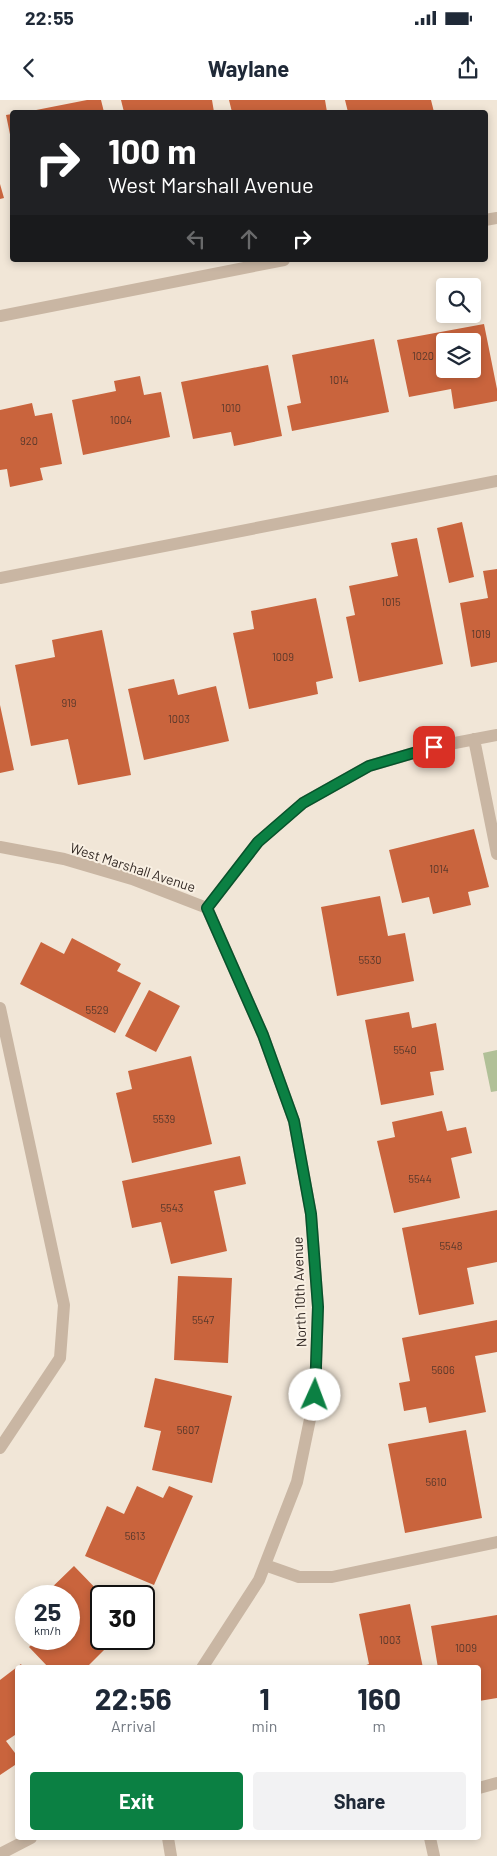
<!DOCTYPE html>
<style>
:root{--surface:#fff;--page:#f2f2f3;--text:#1f2937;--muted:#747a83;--accent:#0b8043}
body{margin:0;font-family:Barlow,sans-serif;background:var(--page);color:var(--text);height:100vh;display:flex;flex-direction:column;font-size:19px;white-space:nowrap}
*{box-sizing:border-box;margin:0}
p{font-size:16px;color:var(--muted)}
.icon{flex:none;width:28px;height:28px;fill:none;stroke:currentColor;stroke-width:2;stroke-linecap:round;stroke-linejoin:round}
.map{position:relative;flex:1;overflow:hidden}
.drawer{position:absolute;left:15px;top:1565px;width:466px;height:175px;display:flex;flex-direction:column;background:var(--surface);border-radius:5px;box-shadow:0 2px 8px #0003}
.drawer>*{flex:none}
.banner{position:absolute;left:10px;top:10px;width:478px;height:152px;border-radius:5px;box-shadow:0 2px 8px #0003;background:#202124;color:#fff;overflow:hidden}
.buttons{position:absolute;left:436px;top:178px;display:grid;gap:10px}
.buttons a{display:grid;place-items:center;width:45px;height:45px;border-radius:5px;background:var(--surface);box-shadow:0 2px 8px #0003;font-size:25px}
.speed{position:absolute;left:15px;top:1485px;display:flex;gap:10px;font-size:25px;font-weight:700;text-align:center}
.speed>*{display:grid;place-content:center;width:65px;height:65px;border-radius:50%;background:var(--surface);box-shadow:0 2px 8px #0003;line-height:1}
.speed small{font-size:12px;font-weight:400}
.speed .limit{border:2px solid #111;border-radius:8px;background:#fff;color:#111}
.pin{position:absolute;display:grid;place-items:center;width:42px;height:42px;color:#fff;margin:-21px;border-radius:10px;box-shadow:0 2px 8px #0006}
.me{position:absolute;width:55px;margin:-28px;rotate:2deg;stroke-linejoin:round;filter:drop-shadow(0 0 4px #0008)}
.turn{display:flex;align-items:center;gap:18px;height:105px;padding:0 15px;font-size:22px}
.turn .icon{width:65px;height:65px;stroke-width:2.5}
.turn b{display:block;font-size:35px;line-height:42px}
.lanes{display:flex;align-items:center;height:48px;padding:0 15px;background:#0003;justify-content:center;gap:25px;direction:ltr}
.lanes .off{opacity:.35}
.eta{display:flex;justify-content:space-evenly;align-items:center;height:85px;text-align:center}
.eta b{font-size:30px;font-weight:700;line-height:35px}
.button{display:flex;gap:10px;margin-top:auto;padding:10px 15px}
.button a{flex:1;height:58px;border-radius:5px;background:var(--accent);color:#fff;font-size:20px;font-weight:700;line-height:58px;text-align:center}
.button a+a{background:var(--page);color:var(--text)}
.status{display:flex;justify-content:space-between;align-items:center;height:35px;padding:0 25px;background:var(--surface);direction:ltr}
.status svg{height:14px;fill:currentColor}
header{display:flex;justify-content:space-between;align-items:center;height:65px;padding:0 15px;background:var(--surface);font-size:22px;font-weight:700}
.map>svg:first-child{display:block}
.green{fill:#b1c097}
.building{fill:#c9643d;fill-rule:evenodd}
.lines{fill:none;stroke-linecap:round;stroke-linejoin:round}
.minor{stroke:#c9b6a3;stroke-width:12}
.route-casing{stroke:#07532c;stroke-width:12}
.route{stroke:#0b8043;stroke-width:9}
.labels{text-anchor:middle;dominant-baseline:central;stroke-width:4;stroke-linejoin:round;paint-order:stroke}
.number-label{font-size:11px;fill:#59382b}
.street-label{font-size:14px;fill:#342a25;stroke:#f9f0e3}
</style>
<div class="status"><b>22:55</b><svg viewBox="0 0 49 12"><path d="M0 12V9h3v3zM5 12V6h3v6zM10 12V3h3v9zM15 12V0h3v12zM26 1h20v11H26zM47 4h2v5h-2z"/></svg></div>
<header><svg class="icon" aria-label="back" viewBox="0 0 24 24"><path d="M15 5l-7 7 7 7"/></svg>Waylane<svg class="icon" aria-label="share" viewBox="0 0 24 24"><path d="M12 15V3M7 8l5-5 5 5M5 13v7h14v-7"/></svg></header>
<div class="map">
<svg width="497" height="1756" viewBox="0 0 497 1756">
<rect width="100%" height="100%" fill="#f1e6d7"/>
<path class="green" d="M497 950V991L491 992 483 953Z"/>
<path class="building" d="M87 0H101L104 12H26Z
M121 0H212L214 12H124Z
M229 0H325L327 12H232Z
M345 0H431L434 12H348Z
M12 14V44L6 15Z
M0 84 4 98 0 99Z
M484 224 497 289V301L454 309 451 289 409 297 397 240ZM445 241H472V269H445Z
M374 239 389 312 292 331 287 306 301 303 292 255Z
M268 265 282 336 234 346 231 332 193 339 181 282Z
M140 276 144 295 161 292 170 337 83 355 72 300 116 291 114 281Z
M32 303 35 316 52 313 62 364 40 368 43 380 10 387 7 369 0 370V310Z
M462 422 474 477 449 483 437 428Z
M417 438 443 564 359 582 346 517 355 515 349 486 398 476 391 443Z
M497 469V562L471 567 460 503 488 498 483 471Z
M316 498 333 578 316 582 318 594 249 609 233 533 254 529 251 511Z
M102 530 131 675 78 685 68 639 31 646 15 565 55 557 52 540Z
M174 579 178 595 216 586 229 641 144 660 128 589Z
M0 605 14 670 0 673Z
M474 729 489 787 468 792 471 805 433 814 429 797 402 803 389 750Z
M380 796 388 836 405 833 414 881 337 896 321 807Z
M72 838 121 864 117 871 141 883 115 933 20 884 41 842 64 854Z
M149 890 180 906 156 952 125 936Z
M409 912 412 928 436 923 444 970 430 972 434 995 381 1005 365 920Z
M191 956 212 1044 132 1063 116 993 132 989 128 971Z
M442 1011 447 1031 466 1027 472 1053 451 1058 460 1098 394 1113 377 1041 395 1037 392 1022Z
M240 1056 246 1084 214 1091 227 1151 171 1164 161 1122 132 1128 122 1081Z
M497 1110V1162L467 1168 474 1204 419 1215 402 1128Z
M178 1176 232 1178 228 1263 174 1260Z
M497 1220V1252L475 1256 486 1312 429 1323 426 1307 404 1311 399 1283 410 1281 402 1238Z
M155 1278 232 1296 212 1383 152 1370 161 1331 144 1327Z
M466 1330 482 1418 405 1433 388 1344Z
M137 1386 163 1398 169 1386 193 1396 154 1485 85 1456 107 1406 124 1414Z
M74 1466 103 1496H101V1539H115L86 1568H49L29 1547 38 1539H69V1496H43Z
M410 1504 423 1568H358L369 1564 359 1514Z
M497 1515V1598L479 1601V1568H438L431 1526Z
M21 1564 23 1568H18V1633L6 1641 18 1657V1663L0 1675V1580Z"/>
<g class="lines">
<path class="minor" d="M485 120 497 118
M0 216 284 160
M0 478 497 381
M474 639 497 754
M0 747 64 759 132 779 207 808
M207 808 258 742 303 703 369 666 434 647 497 635
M0 908 64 1205 60 1258 0 1348
M265 1465 299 1477H332L497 1442
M202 1568 259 1480 297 1382 315 1295 318 1207 311 1114 294 1021 263 935 207 808
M479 1688 497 1683
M168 1738 171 1756
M430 1738 434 1756
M0 1754 31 1738"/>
</g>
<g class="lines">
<defs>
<path id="route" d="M315 1295 318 1207 311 1114 294 1021 263 935 207 808 258 742 303 703 369 666 434 647"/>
</defs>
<use href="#route" class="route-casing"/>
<use href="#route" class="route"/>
</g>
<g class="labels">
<g class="number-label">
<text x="423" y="255">1020</text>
<text x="339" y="279">1014</text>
<text x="231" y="307">1010</text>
<text x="121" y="319">1004</text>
<text x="29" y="340">920</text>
<text x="391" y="501">1015</text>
<text x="481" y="533">1019</text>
<text x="283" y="556">1009</text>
<text x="69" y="602">919</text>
<text x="179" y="618">1003</text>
<text x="439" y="768">1014</text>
<text x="370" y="859">5530</text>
<text x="97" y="909">5529</text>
<text x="405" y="949">5540</text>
<text x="164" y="1018">5539</text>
<text x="420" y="1078">5544</text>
<text x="172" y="1107">5543</text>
<text x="451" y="1145">5548</text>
<text x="203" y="1219">5547</text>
<text x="443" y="1269">5606</text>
<text x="188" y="1329">5607</text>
<text x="436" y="1381">5610</text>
<text x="135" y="1435">5613</text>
<text x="390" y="1539">1003</text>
<text x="466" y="1547">1009</text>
</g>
<g class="street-label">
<text transform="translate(133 767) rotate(18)">West Marshall Avenue</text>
<text transform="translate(299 1192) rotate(-92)">North 10th Avenue</text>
</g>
</g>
</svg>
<div class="buttons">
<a><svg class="icon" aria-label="search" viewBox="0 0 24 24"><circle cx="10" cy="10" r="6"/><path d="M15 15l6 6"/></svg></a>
<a><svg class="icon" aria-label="layers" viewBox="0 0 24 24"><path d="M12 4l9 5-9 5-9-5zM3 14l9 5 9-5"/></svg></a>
</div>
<div class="speed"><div>25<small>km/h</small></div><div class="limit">30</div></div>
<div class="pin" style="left:434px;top:647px;background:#d93025"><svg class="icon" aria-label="arrive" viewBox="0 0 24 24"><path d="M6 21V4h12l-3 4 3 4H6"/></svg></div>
<svg class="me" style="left:315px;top:1295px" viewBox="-20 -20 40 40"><circle r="19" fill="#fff"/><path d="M0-13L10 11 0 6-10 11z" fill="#0b8043"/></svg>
<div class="banner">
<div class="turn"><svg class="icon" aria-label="right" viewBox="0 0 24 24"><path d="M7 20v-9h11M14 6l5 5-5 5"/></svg><div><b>100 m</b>West Marshall Avenue</div></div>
<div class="lanes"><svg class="icon off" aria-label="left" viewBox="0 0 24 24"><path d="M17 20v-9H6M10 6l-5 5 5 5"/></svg><svg class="icon off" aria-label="ahead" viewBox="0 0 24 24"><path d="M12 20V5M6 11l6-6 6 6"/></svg><svg class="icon" aria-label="right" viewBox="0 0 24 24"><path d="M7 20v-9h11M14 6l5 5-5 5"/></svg></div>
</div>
<section class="drawer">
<div class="eta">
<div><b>22:56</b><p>Arrival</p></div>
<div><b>1</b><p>min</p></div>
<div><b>160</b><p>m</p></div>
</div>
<div class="button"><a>Exit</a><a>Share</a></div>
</section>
</div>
